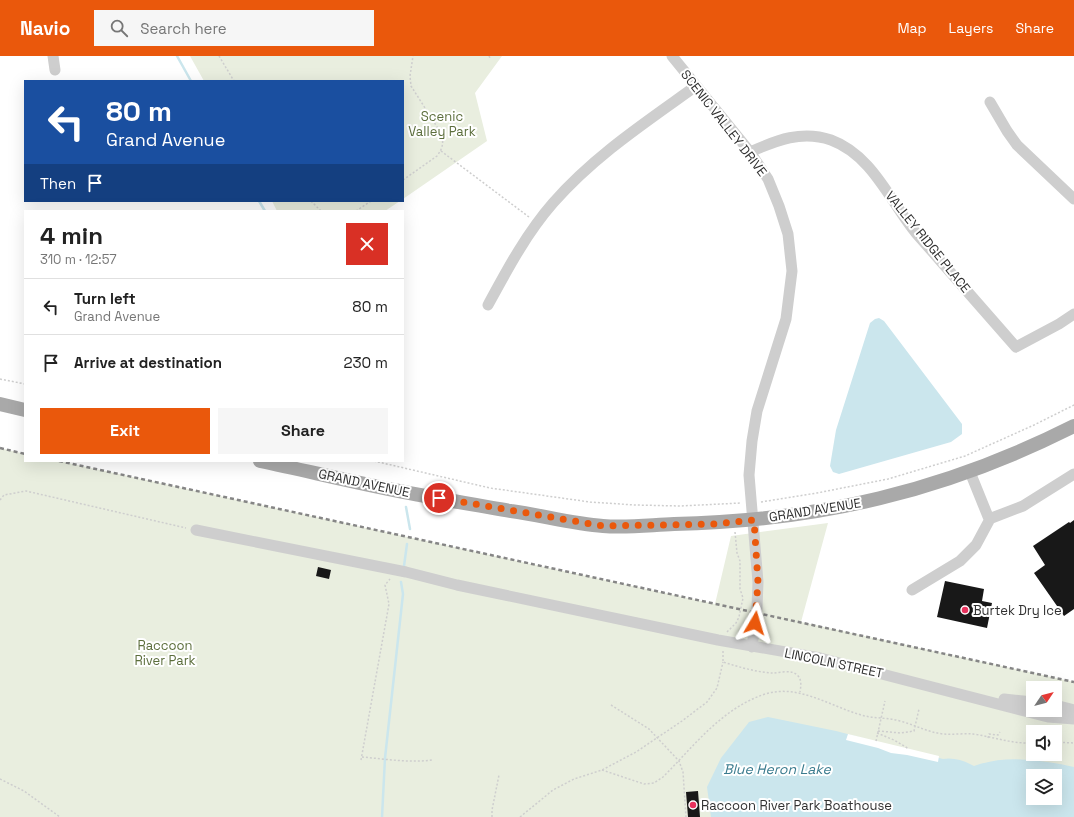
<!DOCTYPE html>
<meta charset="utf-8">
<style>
:root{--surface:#fff;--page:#f6f6f6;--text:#222;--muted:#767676;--line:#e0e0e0;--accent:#ea580c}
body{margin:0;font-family:"Space Grotesk",sans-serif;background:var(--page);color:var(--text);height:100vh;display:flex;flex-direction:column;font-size:15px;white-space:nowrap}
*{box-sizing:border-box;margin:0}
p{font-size:13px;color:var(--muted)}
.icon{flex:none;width:22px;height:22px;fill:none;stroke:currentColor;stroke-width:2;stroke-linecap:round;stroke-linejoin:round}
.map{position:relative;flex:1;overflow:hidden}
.details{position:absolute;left:24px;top:154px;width:380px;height:252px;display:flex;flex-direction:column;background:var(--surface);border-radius:0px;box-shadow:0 4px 16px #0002}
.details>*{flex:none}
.top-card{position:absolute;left:24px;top:24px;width:380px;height:122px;border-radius:0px;box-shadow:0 4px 16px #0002;background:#1a4fa0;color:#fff;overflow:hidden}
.needle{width:26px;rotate:55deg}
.tools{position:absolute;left:1026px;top:625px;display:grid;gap:8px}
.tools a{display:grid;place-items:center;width:36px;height:36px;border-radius:0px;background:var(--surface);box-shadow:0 4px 16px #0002;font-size:20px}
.pin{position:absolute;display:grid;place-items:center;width:34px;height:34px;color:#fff;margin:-17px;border:2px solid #fff;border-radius:50%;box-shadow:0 1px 4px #0007}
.me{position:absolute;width:44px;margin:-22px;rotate:7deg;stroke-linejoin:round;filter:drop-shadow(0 0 3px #0008)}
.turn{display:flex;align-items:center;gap:14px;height:84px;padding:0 16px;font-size:18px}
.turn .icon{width:52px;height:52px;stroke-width:2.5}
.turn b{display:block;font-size:28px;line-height:34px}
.then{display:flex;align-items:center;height:38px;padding:0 16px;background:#0003;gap:8px;font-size:15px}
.round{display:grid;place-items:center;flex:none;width:42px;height:42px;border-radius:0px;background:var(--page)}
.overview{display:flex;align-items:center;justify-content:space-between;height:68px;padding:0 16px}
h1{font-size:24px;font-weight:700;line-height:30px}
.button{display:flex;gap:8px;margin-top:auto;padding:8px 16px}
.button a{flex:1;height:46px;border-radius:0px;background:var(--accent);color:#fff;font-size:16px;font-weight:700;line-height:46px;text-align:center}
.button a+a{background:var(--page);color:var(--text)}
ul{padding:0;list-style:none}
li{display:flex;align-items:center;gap:12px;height:56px;padding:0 16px;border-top:1px solid var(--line)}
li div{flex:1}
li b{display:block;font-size:15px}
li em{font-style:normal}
header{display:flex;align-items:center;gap:24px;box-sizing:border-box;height:56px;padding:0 20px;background:var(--accent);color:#fff}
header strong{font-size:19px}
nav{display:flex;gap:22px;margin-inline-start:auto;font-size:14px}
.search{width:280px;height:36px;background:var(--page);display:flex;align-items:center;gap:10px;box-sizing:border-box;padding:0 14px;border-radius:0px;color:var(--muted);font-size:15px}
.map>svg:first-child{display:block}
.green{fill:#e9eedf;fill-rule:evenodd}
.water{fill:#cbe6ed;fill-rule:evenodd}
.pier{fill:#fff}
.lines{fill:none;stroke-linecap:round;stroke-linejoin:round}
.stream{stroke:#cbe6ed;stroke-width:2.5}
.building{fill:#181818}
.path{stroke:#cecece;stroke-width:1.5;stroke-dasharray:2 2;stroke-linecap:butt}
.minor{stroke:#cecece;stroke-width:11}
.major{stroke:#a9a9a9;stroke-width:14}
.rail{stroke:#868686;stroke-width:2.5;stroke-dasharray:4 3;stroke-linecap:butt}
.route{stroke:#ea580c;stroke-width:7;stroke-dasharray:0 12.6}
.poi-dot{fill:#e8325d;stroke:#fff;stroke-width:1.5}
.labels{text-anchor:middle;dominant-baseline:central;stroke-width:4;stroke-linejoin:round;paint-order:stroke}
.park-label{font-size:13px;fill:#5c6e3c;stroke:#fff}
.street-label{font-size:13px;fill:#313131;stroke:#fff}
.poi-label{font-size:13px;fill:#313131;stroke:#fff;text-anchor:start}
.water-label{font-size:14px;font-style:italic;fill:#3a7b8e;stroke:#fff}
</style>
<header>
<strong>Navio</strong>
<div class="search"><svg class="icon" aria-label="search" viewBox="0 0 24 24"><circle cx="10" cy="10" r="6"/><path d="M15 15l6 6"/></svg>Search here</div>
<nav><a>Map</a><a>Layers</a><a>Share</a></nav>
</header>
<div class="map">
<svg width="1074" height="761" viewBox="0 0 1074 761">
<rect width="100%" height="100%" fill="#fff"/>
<path class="green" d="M190 0H502L475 37 487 85 403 143V25H204Z
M272 145H400L385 155H277Z
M0 392 25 398V405H59L715 548 731 480 828 467 801 566 1074 626V761H0ZM1033 632H1055V654H1033ZM1033 676H1055V698H1033ZM1033 720H1055V742H1033Z"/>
<path class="water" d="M879 262 884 265 962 368V378L951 386 839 418 833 416 830 410 836 374 870 267 875 263Z
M768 661 836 675 943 703C954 701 965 705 974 710 1006 698 1042 704 1074 711V761H711L707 731 721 702 749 666ZM1033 720H1055V742H1033Z"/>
<path class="pier" d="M848 678 939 700 938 706 907 699 891 697 878 692 846 684Z"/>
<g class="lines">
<path class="stream" d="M177 0 191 25
M259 145 265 155
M406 451 410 473
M404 510 407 488
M382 761 385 702 403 538 401 526"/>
</g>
<path class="building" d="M1074 464V553L1064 560 1034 517 1045 509 1033 490 1069 466 1070 467Z
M318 511 331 514 329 523 316 520Z
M945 525 984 533 982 545 992 547 987 572 937 561Z
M698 735 700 761H688L686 736Z"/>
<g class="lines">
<path class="path" d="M219 0 234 25
M489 0 490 2
M441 95 529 161
M403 124 437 100C443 92 444 86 441 77L411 30 410 20 413 0
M311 145 321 155
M356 155 371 145
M0 323 25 328
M374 405 490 432 590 446 635 449 680 450 741 447
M0 444 4 439 26 435 186 472
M761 446 817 437 888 423 965 400 1034 369 1074 349
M727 576 736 567 739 561 743 542 740 533V505L737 497 735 476
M723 595V606C739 611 756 616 772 617 780 617 791 613 797 619 802 623 801 630 800 636
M611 649 649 673 679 705 683 716 686 761
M878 675 901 677 914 675 919 653
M877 677 894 684 909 693
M988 682 989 678 998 679 1000 676
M876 685 885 645
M1055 686 1074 687
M362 701C385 703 409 707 432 704
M361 704 389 548 385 529 390 523
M602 714 644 728 654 727 663 721C695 689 721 653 765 638 798 628 828 649 858 658 872 663 886 661 900 665 915 669 927 676 943 678 953 679 964 677 973 678 994 681 1012 688 1033 687
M0 723 24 735 60 761
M492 761V754L499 719
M520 761 553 734 574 723 602 714 636 696 682 665 707 646 717 632 723 606"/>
<path class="minor" d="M53 0 55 14
M672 0 750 96 768 123 779 150 788 178 792 215 786 263 757 355 752 385 749 419 758 526 757 552 752 591
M990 46 1007 75 1017 89 1074 143
M750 96C777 84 802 74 831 84 872 99 890 145 916 177 949 215 983 253 1016 291L1059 268 1074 258
M488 249C507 214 526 178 553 147 594 100 646 66 696 30
M970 416 989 463 1023 450 1074 418
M196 474 406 516 457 529 718 584 820 602 1048 661 1074 663
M912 534 960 505 976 489 990 463
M1004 643 1033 646
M1055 649 1074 654"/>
<path class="major" d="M0 348 25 354
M260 405C308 415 356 427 404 436 439 443 476 449 511 455 541 459 573 468 603 470 626 472 650 469 674 468 818 465 945 435 1074 370"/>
<path class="rail" d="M0 392 25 398
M59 405 1074 626"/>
</g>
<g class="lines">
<path class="route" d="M439 442 603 470 713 468 754 464 758 526 755 567"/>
</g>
<g class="poi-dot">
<circle cx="965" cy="554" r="4"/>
<circle cx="693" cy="749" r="4"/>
</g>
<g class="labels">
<g class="park-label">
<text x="442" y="60">Scenic<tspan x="442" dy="15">Valley Park</tspan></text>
<text x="165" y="589">Raccoon<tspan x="165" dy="15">River Park</tspan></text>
</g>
<g class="street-label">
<text transform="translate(724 67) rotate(52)">SCENIC VALLEY DRIVE</text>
<text transform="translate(928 186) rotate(51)">VALLEY RIDGE PLACE</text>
<text transform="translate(364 427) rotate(12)">GRAND AVENUE</text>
<text transform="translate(815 454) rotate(-9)">GRAND AVENUE</text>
<text transform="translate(834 607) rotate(12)">LINCOLN STREET</text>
</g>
<g class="poi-label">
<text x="973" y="554">Burtek Dry Ice</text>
<text x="701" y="749">Raccoon River Park Boathouse</text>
</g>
<g class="water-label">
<text x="777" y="713">Blue Heron Lake</text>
</g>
</g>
</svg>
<div class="tools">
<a><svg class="needle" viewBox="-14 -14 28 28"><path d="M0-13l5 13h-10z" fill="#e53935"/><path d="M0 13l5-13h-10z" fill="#767676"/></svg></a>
<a><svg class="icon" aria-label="sound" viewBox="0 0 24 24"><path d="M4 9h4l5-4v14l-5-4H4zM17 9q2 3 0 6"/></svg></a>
<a><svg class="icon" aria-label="layers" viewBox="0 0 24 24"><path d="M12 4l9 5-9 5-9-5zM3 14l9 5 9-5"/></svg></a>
</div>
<div class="pin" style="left:439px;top:442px;background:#d93025"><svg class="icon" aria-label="arrive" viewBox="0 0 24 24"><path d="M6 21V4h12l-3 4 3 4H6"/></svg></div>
<svg class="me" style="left:755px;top:567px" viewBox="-20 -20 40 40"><path d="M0-17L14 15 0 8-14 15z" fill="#ea580c" stroke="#fff" stroke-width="4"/></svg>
<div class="top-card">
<div class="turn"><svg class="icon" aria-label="left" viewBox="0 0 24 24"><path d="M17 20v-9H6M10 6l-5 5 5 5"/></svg><div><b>80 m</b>Grand Avenue</div></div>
<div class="then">Then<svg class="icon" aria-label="arrive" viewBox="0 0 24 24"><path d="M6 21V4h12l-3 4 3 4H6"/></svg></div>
</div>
<section class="details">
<div class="overview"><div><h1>4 min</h1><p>310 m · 12:57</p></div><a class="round" style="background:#d93025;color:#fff"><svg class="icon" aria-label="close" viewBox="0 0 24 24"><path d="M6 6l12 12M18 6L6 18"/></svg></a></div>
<ul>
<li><svg class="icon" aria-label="left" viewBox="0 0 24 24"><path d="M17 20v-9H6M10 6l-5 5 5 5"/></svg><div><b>Turn left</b><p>Grand Avenue</p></div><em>80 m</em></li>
<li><svg class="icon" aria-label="arrive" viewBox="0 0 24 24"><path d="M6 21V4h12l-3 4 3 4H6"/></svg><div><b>Arrive at destination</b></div><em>230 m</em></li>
</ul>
<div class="button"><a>Exit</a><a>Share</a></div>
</section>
</div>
